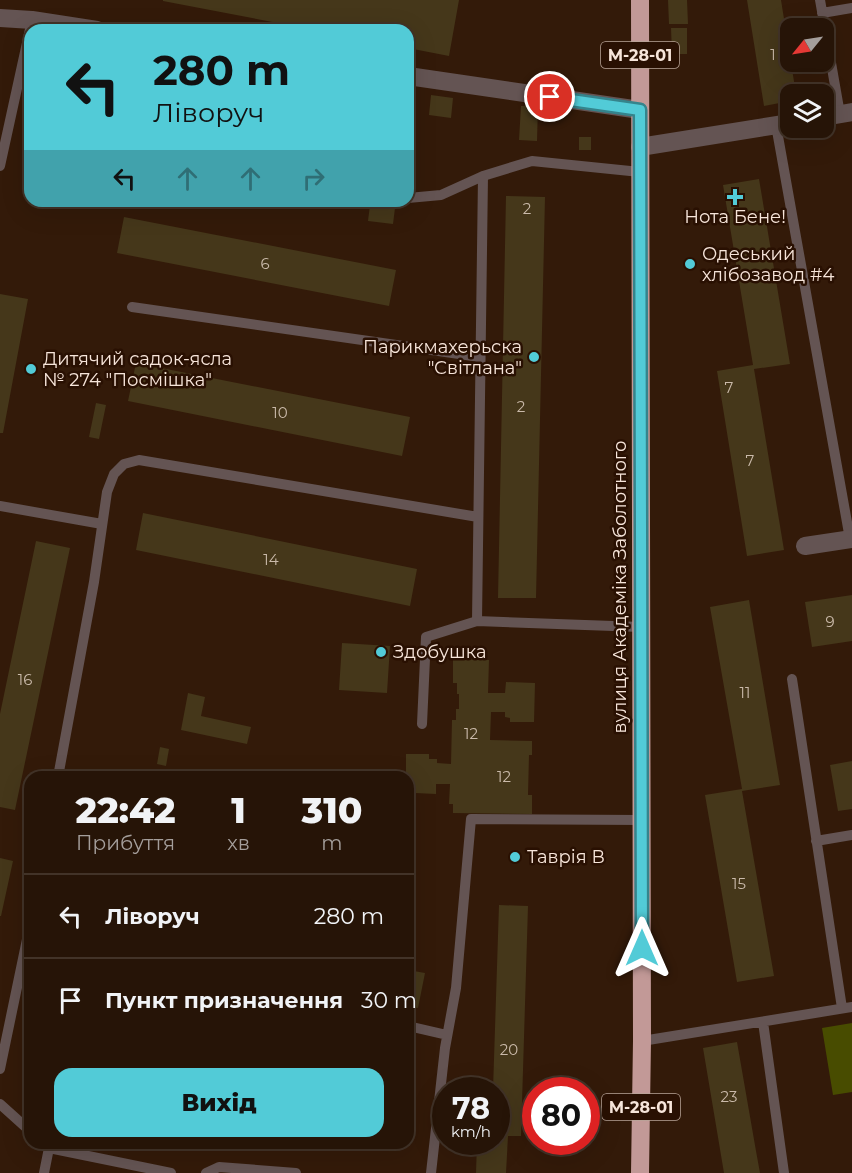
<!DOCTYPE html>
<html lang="uk">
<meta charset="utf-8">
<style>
:root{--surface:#261407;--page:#2e1d11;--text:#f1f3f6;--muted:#a49e9b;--line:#423328;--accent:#52cbd7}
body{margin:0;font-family:Montserrat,sans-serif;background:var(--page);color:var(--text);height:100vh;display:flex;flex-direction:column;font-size:22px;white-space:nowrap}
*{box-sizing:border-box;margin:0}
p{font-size:20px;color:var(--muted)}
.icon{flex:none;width:33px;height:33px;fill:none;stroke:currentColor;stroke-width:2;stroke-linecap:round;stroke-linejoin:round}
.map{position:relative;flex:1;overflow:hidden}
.sheet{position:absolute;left:24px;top:771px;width:390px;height:378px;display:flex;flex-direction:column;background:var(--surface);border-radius:18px;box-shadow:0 6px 24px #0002,0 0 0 2px var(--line)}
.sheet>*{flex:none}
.top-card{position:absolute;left:24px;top:24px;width:390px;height:183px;border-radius:18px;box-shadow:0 6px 24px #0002,0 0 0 2px var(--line);background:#52cbd7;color:#111;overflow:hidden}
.needle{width:39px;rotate:240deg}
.controls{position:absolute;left:780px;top:18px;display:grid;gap:12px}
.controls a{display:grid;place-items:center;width:54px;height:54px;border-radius:12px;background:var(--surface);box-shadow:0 6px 24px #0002,0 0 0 2px var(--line);font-size:30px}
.speed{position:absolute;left:432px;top:1077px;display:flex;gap:12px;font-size:30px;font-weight:700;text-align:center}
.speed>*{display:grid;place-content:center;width:78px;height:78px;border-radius:50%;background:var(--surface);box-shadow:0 6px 24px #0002,0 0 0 2px var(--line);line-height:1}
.speed small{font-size:15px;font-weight:400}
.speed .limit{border:9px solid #d22;background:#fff;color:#111}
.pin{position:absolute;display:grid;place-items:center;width:51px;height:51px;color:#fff;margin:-26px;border:3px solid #fff;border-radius:50%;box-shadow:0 2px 6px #0007}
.me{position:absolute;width:66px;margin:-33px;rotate:0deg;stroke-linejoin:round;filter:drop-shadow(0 0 4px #0008)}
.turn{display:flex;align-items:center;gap:21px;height:126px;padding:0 30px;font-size:27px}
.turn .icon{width:78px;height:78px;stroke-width:2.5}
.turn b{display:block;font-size:42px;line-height:51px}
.lanes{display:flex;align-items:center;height:57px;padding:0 30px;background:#0003;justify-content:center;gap:30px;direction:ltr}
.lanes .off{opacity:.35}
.eta{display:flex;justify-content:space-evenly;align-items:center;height:102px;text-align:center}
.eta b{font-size:36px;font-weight:800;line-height:42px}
.primary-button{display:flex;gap:12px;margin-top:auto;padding:12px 30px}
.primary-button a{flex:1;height:69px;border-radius:18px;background:var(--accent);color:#111;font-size:24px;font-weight:800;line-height:69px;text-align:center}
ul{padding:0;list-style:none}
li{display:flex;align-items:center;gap:18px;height:84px;padding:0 30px;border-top:2px solid var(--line)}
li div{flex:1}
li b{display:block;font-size:22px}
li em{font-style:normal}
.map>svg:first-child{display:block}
.green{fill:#484c00}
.building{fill:#45371a}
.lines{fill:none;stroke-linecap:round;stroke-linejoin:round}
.lane{stroke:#645453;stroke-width:10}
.street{stroke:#645453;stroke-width:18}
.highway{stroke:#c29997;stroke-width:18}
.route-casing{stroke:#35848c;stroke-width:15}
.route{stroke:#52cbd7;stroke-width:10}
.poi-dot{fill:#52cbd7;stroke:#291002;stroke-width:2}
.labels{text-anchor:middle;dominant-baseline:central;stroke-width:5;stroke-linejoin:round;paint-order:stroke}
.number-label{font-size:15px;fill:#cabaaa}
.shield{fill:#291002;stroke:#b9a599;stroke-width:1.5}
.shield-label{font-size:16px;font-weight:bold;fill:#f7e5da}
.poi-label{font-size:18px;fill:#f7e5da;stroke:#291002;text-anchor:start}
.street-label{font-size:18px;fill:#f7e5da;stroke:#291002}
</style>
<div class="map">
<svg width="852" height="1173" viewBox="0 0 852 1173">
<rect width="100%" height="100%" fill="#331a09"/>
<path class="green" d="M852 1023V1092L833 1095 822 1028Z"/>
<path class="building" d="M163 0H459L449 56 408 48V30H314L163 1Z
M668 0H687L688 24H669Z
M747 0H781L796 94H790V101L764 106Z
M671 28H687V54H672Z
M431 95 453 98 451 118 429 115Z
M521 106H538L537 141 519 140Z
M579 137H591V150H579Z
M759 179 790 364 754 369 784 550 747 556 717 371 753 365 723 185Z
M506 196 545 197 536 598H498Z
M370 205 395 208 393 224 368 221Z
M124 217 396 270 389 306 117 253Z
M0 294 28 299 3 433H0Z
M136 363 410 417 402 456 128 401Z
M96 403 106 405 99 439 89 437Z
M143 513 417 569 410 606 136 550Z
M36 541 70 548 15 810 0 807V714Z
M852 595V641L812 647 805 602Z
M749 600 780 785 742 791 774 976 737 982 705 795 742 789 710 607Z
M342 643 390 646 387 693 339 690Z
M453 659 489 660 488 693H505L506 682 535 683 534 722H510V718L505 717V712H491L490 740 532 741V755H529L528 795H532V814L453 813V804H449L450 784H436V794L415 793V791H408V777H406V754H429V759H437V763L451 764 452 720H456V709H459V694H457V683H453Z
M188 693 205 697 201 716 251 727 247 744 181 730Z
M160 747 169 749 166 766 157 764Z
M852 761V809L838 811 830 765Z
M0 858 13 861 1 916H0Z
M499 905 528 906 521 1136H508L506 1173H476L477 1142H496V1090H493Z
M408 970 425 973 418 1008 408 1006Z
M737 1042 756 1151 760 1173H724L703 1048Z
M335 1143H369L368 1150 335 1144Z"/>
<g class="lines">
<path class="lane" d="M820 0 840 114
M822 13 852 8
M776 125 850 539
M0 166 32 20
M408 198 441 195 483 176 532 161 640 172
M132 307 480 357
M0 506 102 524
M477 621 483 176
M792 679 842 1008
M422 724 426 637 477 621 641 627
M58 777 94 582 107 492 114 474 124 464 139 460 478 517
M816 841 852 835
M763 1022 784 1173
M408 1026 447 1035
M642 1041 852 1007
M0 1069 30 925
M0 1104 30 1131
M44 1143 49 1148 171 1173
M44 1173 49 1148
M206 1173 219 1167 296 1173
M431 1173 445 1048 456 988 471 819 642 820"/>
<path class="street" d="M0 18 32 20 97 30
M408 76 640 110
M824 117 852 112
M640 147 790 123
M805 546 852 539"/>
<path class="highway" d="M640 1173 642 1041 640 0"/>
</g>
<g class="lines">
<defs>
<path id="route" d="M550 97 640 110 642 948"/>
</defs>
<use href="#route" class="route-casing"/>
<use href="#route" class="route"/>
</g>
<g class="poi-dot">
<path d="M732 188h6v6h6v6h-6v6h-6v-6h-6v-6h6z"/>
<circle cx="690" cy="264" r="6"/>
<circle cx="534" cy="357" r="6"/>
<circle cx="31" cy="369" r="6"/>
<circle cx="381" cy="652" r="6"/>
<circle cx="515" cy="857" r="6"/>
</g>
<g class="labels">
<g class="number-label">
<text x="773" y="54">1</text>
<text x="527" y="208">2</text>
<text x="265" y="263">6</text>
<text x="729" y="387">7</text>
<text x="521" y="406">2</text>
<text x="280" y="412">10</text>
<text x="750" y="460">7</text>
<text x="271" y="559">14</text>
<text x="830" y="621">9</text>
<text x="25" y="679">16</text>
<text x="745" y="692">11</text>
<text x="471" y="733">12</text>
<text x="504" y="776">12</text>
<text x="739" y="883">15</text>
<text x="509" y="1049">20</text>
<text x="729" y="1096">23</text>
</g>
<g class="shield">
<rect x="601" y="42" width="78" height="26" rx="4.5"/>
<rect x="602" y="1094" width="78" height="26" rx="4.5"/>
</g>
<g class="shield-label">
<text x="640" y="55">М-28-01</text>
<text x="641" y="1107">М-28-01</text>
</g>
<g class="poi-label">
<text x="735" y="217" text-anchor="middle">Нота Бене!</text>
<text x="702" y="254">Одеський<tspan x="702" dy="21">хлібозавод #4</tspan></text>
<text x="522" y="347" text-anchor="end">Парикмахерьска<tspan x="522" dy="21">"Світлана"</tspan></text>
<text x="43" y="359">Дитячий садок-ясла<tspan x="43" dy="21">№ 274 "Посмішка"</tspan></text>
<text x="393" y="652">Здобушка</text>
<text x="527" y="857">Таврія В</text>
</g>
<g class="street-label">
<text transform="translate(620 587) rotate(-90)">вулиця Академіка Заболотного</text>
</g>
</g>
</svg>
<div class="controls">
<a><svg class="needle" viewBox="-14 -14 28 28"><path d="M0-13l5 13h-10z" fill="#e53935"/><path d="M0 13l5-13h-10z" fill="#a49e9b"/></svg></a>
<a><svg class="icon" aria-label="layers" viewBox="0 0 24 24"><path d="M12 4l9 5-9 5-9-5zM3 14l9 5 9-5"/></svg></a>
</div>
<div class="speed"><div>78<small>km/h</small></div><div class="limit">80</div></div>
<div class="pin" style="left:550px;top:97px;background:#d93025"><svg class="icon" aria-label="arrive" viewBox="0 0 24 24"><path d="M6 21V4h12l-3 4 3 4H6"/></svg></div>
<svg class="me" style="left:642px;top:948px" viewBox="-20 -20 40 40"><path d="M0-17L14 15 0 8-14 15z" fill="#52cbd7" stroke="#fff" stroke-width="4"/></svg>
<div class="top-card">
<div class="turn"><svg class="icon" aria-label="left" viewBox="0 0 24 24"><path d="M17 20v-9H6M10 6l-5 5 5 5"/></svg><div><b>280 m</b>Ліворуч</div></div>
<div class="lanes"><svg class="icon" aria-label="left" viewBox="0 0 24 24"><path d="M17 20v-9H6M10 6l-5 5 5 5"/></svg><svg class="icon off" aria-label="ahead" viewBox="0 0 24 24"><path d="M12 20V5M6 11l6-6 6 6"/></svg><svg class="icon off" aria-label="ahead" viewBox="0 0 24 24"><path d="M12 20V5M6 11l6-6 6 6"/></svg><svg class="icon off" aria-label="right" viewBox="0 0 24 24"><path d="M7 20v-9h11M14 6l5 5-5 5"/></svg></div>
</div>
<section class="sheet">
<div class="eta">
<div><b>22:42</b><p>Прибуття</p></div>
<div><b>1</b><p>хв</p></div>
<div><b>310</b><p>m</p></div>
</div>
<ul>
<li><svg class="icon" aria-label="left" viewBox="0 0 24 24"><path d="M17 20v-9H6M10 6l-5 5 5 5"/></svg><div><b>Ліворуч</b></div><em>280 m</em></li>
<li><svg class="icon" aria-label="arrive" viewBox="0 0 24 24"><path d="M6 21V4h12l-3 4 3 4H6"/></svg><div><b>Пункт призначення</b></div><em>30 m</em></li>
</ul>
<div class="primary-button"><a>Вихід</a></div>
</section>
</div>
